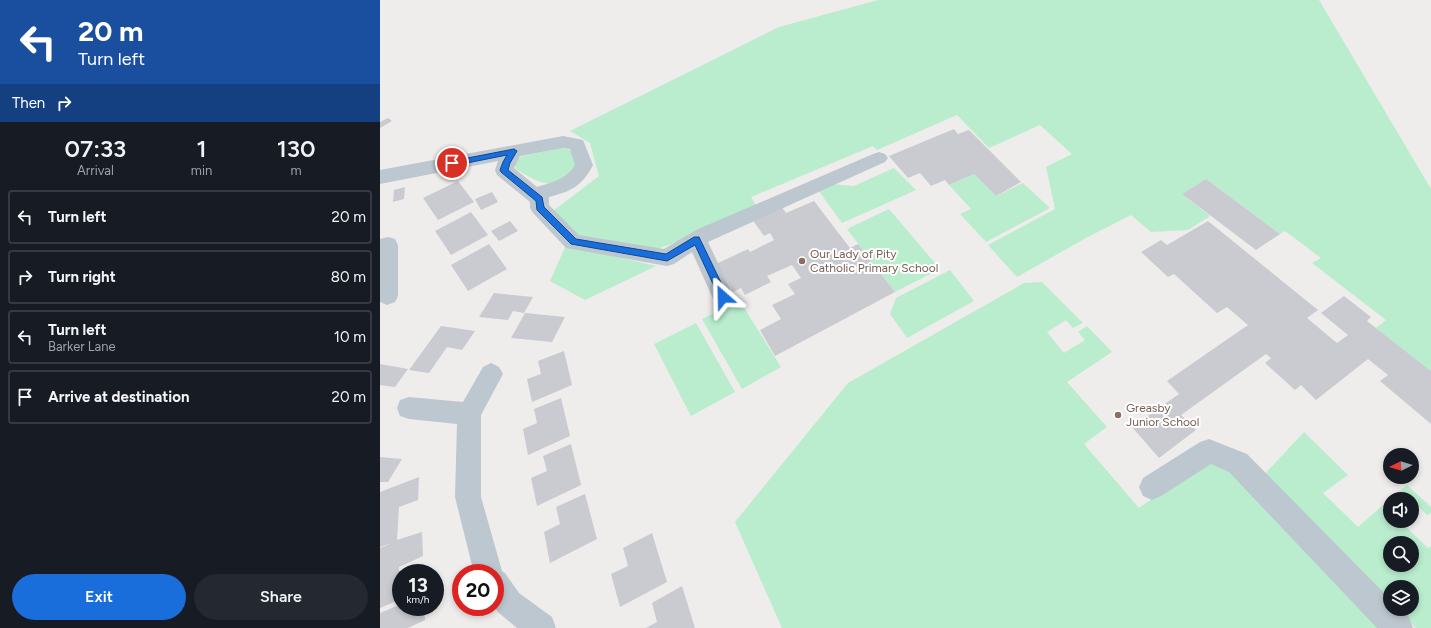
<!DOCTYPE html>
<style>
:root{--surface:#171b24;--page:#242831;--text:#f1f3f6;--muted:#9ea1a6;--line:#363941;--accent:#1a6edb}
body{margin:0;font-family:Figtree,sans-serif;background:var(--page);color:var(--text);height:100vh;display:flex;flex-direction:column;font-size:15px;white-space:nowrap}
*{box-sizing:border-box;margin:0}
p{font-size:13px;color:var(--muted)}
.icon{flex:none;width:22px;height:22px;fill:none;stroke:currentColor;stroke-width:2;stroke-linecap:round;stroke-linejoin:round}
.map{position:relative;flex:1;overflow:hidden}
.details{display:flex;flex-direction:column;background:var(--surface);width:380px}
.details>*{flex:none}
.hud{background:#1a4fa0;color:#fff;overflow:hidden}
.needle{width:26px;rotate:265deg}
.buttons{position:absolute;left:1003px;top:448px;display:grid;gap:8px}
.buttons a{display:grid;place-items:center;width:36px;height:36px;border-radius:50%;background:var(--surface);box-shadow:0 2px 6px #0003;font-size:20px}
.speed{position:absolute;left:12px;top:564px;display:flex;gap:8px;font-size:20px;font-weight:700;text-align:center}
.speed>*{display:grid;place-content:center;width:52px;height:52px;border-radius:50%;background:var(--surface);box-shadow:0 2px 6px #0003;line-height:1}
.speed small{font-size:10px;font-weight:400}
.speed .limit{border:6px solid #d22;background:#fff;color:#111}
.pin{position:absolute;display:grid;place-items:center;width:34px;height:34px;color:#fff;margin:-17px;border:2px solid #fff;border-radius:50%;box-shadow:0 1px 4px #0007}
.me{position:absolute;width:44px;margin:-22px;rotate:335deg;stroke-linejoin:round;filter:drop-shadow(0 0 3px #0008)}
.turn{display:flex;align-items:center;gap:14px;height:84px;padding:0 12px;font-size:18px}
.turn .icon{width:52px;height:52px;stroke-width:2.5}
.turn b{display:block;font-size:28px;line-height:34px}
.then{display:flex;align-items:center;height:38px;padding:0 12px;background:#0003;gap:8px;font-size:15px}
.eta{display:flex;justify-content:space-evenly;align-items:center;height:68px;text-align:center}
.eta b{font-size:24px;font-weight:600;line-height:28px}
.primary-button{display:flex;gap:8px;margin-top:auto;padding:8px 12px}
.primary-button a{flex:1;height:46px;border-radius:24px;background:var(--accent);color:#fff;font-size:16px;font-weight:600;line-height:46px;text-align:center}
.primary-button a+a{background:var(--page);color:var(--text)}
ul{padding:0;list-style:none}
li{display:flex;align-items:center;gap:12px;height:54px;margin:0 8px 6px;padding:0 4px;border:2px solid var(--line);border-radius:4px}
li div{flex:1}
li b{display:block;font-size:15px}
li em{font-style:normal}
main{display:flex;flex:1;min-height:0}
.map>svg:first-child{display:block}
.green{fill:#b9edce;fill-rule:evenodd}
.building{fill:#c9cbd1}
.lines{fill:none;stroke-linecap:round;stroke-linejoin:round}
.minor{fill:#bdc7cf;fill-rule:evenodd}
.route{fill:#1a6edb;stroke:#11488e}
.education-dot{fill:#8d6e63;stroke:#fff;stroke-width:1.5}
.labels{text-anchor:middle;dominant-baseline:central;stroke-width:4;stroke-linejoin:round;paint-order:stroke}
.education-label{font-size:12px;fill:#785e54;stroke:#fff;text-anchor:start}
</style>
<main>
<section class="details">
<div class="hud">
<div class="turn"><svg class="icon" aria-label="left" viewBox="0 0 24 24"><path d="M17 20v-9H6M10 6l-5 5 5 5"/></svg><div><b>20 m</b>Turn left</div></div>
<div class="then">Then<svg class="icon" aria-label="right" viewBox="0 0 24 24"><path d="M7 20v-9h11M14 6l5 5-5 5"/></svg></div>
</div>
<div class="eta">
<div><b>07:33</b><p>Arrival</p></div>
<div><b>1</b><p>min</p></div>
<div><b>130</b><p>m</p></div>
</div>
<ul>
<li><svg class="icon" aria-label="left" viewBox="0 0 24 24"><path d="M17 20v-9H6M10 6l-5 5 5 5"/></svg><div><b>Turn left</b></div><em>20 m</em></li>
<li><svg class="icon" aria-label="right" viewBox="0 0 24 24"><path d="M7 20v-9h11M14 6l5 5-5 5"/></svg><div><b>Turn right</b></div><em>80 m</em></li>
<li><svg class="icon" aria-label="left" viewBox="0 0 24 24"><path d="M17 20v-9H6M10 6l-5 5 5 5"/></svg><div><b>Turn left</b><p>Barker Lane</p></div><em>10 m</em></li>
<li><svg class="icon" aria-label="arrive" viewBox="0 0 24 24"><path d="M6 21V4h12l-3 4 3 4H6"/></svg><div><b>Arrive at destination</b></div><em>20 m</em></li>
</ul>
<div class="primary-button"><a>Exit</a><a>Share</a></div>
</section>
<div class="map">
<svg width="1051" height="628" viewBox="0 0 1051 628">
<rect width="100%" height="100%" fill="#efecec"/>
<path class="green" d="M498 0H939L1051 189V371L996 328 1006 320 932 263 941 258 905 231 900 234 826 179 802 194 830 216 808 230 771 232 751 215 706 238 637 277 608 245 675 209 666 167 692 154 660 125 609 148 577 115 497 150 493 146 371 197 377 207 310 237 275 250 200 236 173 211 219 176 210 143 190 131 399 27Z
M182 148 191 150 197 163C177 193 162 185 136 169L134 162 142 156Z
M514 168 536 190 462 223 438 190 451 184 474 186Z
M594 174 616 196 643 183 670 208 606 242 580 214 591 209 569 185Z
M509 209 560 269 515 292 467 229Z
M186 245 276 266 205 300 170 281Z
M570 270 594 301 527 338 510 314 516 298Z
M662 282 703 323 693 328 686 320 667 332 684 353 705 340 698 332 707 326 732 352 687 382 727 427 704 444 759 508 825 461 856 472 1005 628H402L355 522 468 383 644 283Z
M360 301 401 367 362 389 322 319Z
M316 323 355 392 311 416 274 344Z
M924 432 968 475 943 493 978 527 1010 499V521H1020L1048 548 1051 546V628H1036L1017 609H1032V587H1010V602L883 476ZM1010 543H1032V565H1010Z
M1027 485 1051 507V513L1047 515 1039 507 1032 512V499H1010Z"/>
<path class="building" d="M8 118 12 121 0 128V122Z
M574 129 578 134 589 130 641 182 616 196 594 174 569 185 565 180 551 186 540 173 528 178 509 156Z
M826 179 900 234 876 250 802 194Z
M78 181 94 202 58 220 43 198Z
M25 187 24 199 13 202 14 190Z
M112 192 118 202 101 210 95 199Z
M434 201 470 248 478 244 515 292 395 356 380 330 401 319 392 305 415 294 408 284 421 278 412 265 387 276 391 282 365 295 361 288 353 292 336 264 368 249 370 252 394 240 390 233 384 236 372 219 401 206 406 213Z
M91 212 108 235 71 255 55 231Z
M130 221 138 231 119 241 111 231Z
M828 221 938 310 927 318 957 343 968 335 941 313 964 296 991 317 987 321 1051 371V424L1000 381 1008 375 988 359 936 400 921 385 915 390 885 363 891 358 886 354 801 415 816 430 779 458 752 427 799 394 787 381 868 325 847 307 837 313 794 274 788 277 761 252 781 240 787 245Z
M109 244 127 269 88 291 71 265Z
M114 293 153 297 144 313 133 311 128 320 99 317Z
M145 313 185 317 172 342 131 338Z
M61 326 95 331 82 350 67 347 49 373 29 370Z
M184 351 192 385 152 402 147 379 161 374 158 361Z
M0 364 28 369 15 387 0 385Z
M181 398 190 436 148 455 143 429 157 423 154 409Z
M191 444 201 485 157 506 151 478 167 471 163 456Z
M0 457 22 459 8 482H0Z
M39 477 38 500 19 507 17 540 42 532 43 556 19 567V600L0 608V548L12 543 0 547V492Z
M205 494 217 539 170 563 164 532 180 524 176 507Z
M272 533 287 582 240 607 231 574 248 566 243 548Z
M302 586 315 628H266L277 622 272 603Z
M21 604V607H44L45 620 28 628H0V613Z"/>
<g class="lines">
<path class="minor" d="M183 136 203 140 213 165C202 186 192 191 169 197V205L199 235 284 249 316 230 493 154 499 152 505 154 508 158 505 162 328 242 354 297 351 303 343 306 335 303 312 252 294 264 287 266 186 248 153 213 150 208V202L117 175 115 170 118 161 0 184V170ZM183 148 190 149 195 165C186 180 172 182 157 187L134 168 140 156Z
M8 237 15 239 18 245V296L15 302 7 305 0 302V239Z
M111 363 119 367 123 374 101 415V497L122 571 125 573 139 593 172 617 176 628H137L119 613 114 607 115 573H94L75 497 77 424 29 419 20 416 17 408 20 400 29 397 83 402 103 367Z
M829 439 867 454 1010 599V609H1020L1029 617 1033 628H997L849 472 831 464 781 496 772 500 763 496 759 487 763 478 820 442Z"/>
</g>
<path class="route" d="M134 149 137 151 130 163 128 170 162 197 164 207 196 239 286 254 314 237H319L348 297 346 299H340L315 245 287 261 191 244 157 210 156 201 121 172 120 170 123 162 127 155 72 166 68 163 72 161Z"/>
<g class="education-dot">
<circle cx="422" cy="261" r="4"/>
<circle cx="738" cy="415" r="4"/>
</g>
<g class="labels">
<g class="education-label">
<text x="430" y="254">Our Lady of Pity<tspan x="430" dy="14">Catholic Primary School</tspan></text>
<text x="746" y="408">Greasby<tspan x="746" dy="14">Junior School</tspan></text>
</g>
</g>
</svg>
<div class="buttons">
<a><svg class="needle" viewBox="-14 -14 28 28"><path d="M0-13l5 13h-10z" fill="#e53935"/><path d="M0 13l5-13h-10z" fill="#9ea1a6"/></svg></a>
<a><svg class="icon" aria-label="sound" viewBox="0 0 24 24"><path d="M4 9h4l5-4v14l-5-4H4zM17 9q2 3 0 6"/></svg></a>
<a><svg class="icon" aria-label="search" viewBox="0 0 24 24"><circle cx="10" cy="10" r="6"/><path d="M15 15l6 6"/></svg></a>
<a><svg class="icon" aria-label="layers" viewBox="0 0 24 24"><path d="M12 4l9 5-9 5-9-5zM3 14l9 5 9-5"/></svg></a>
</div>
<div class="speed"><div>13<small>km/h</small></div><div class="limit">20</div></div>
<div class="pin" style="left:72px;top:163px;background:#d93025"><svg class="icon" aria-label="arrive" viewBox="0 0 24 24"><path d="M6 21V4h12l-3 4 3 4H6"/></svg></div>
<svg class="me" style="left:343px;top:297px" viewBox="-20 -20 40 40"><path d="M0-17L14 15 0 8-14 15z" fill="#1a6edb" stroke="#fff" stroke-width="4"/></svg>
</div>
</main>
